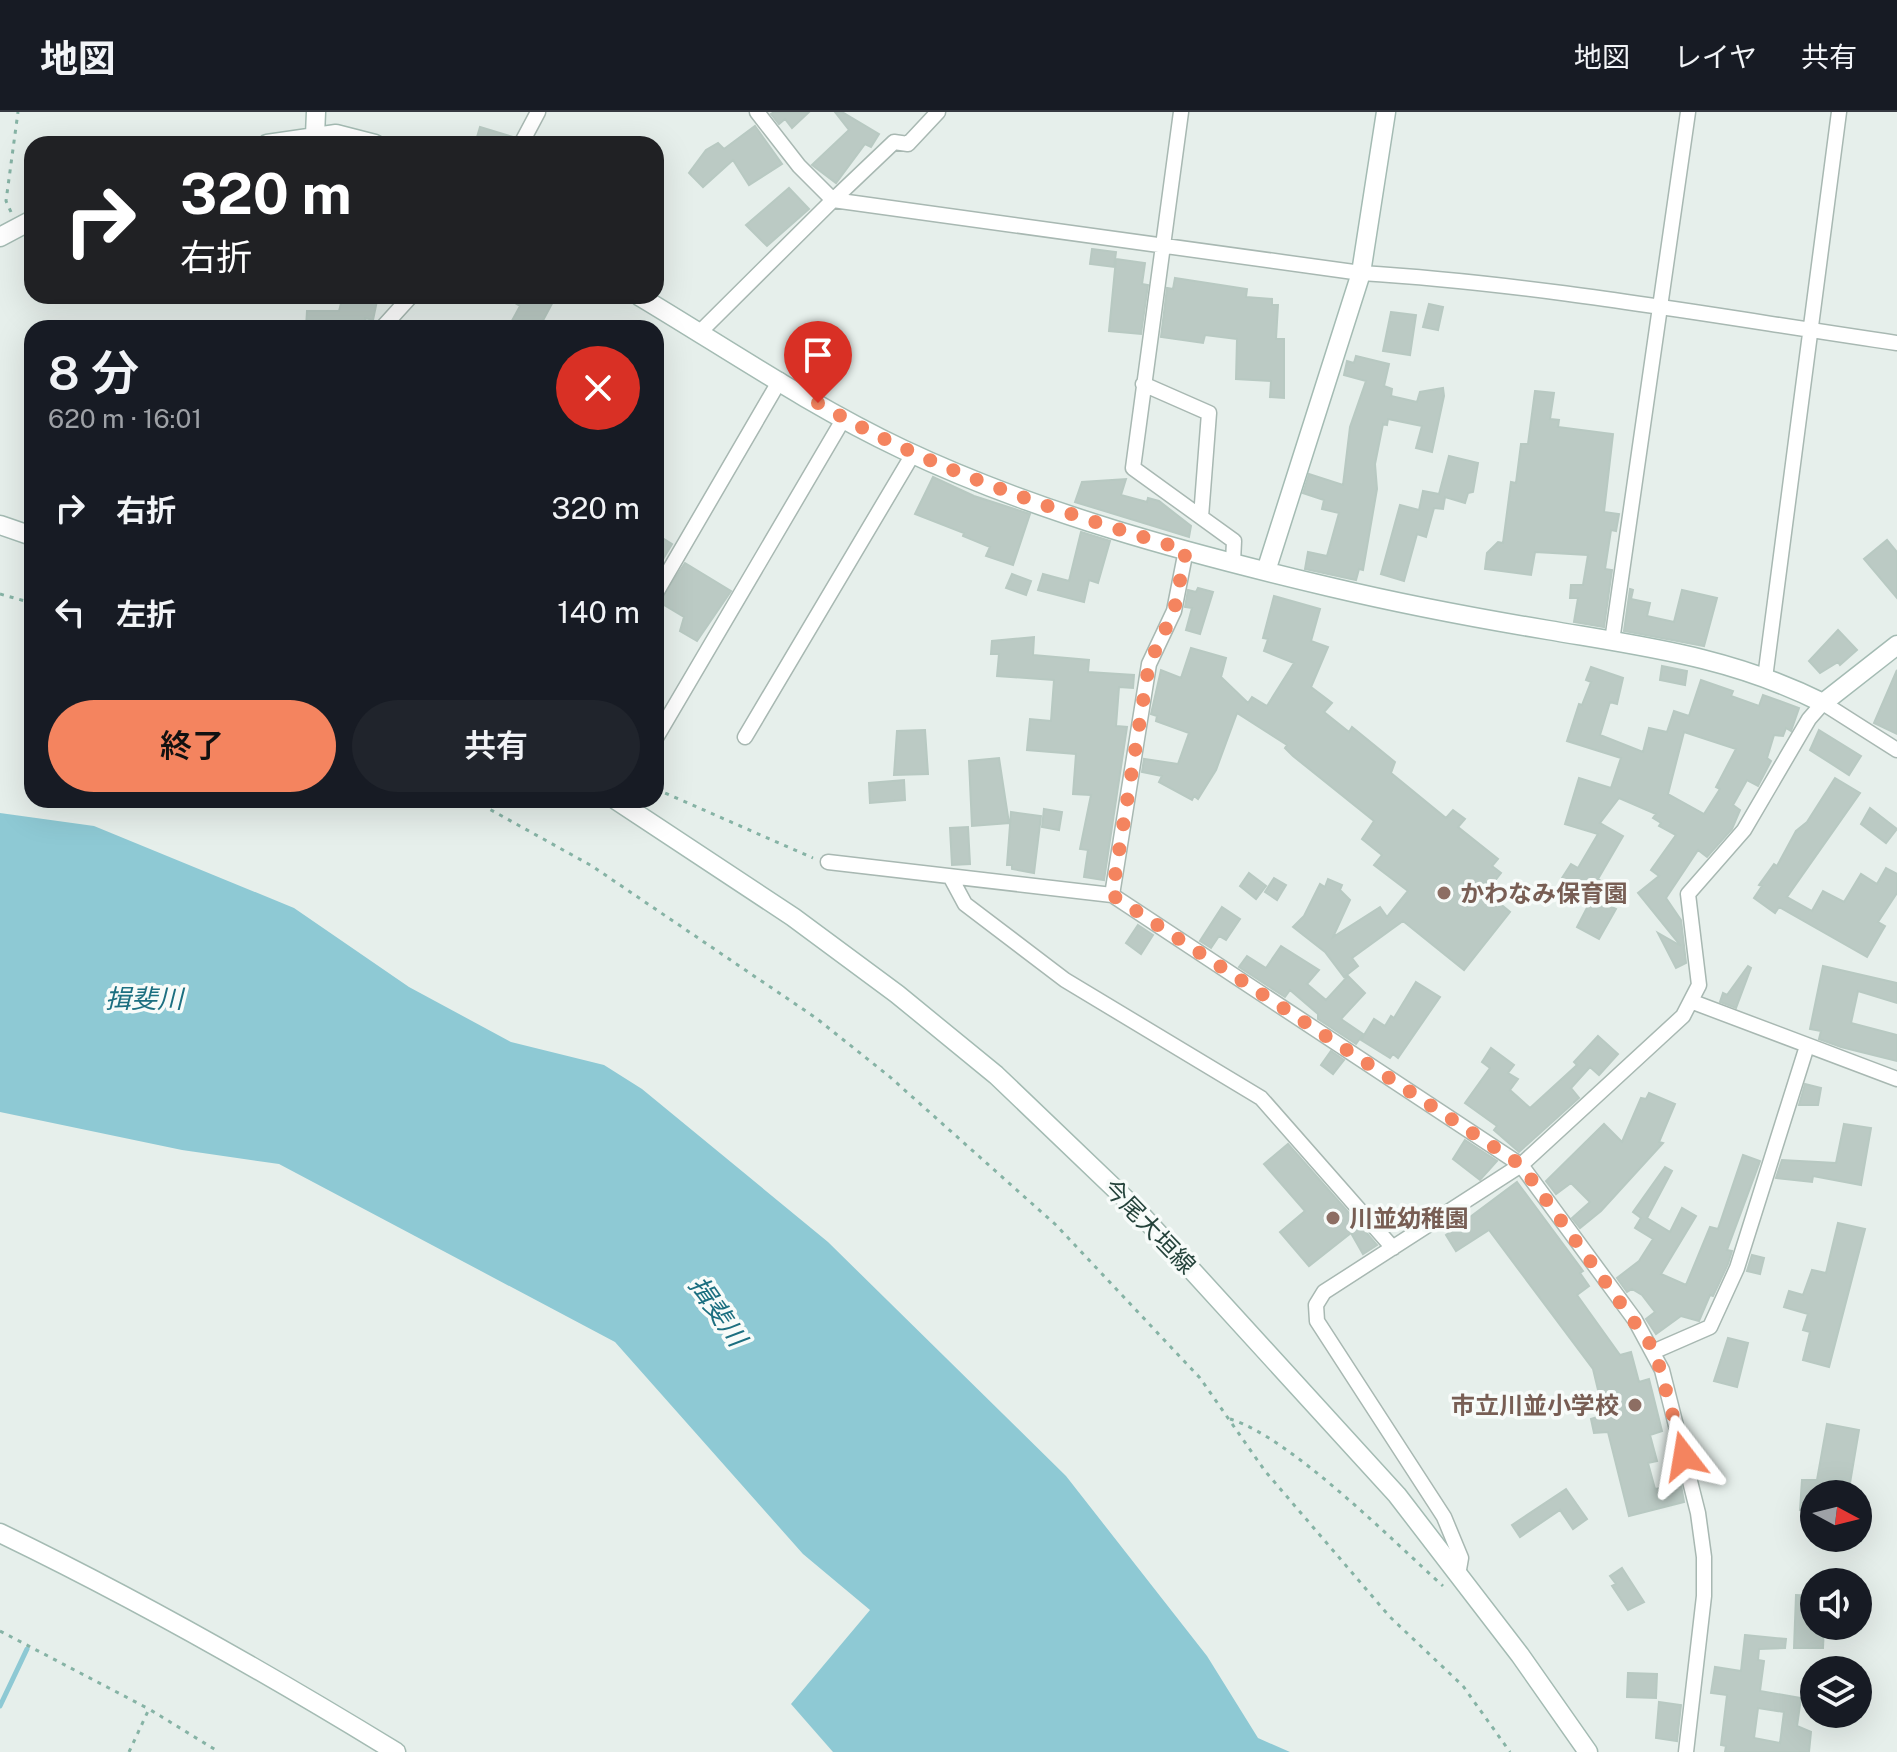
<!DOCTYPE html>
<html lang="ja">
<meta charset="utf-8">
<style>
:root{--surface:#171b24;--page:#20242c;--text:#f1f3f6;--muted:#9ea1a6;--line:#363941;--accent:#f4845f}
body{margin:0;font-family:"Public Sans","Noto Sans JP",sans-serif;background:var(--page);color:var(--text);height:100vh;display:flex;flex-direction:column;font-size:30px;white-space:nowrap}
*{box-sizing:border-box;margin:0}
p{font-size:26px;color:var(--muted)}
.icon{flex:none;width:44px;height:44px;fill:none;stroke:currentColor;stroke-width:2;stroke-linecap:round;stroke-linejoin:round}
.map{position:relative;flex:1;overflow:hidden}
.drawer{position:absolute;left:24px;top:208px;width:640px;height:488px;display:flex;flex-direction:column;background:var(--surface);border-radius:24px;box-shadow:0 8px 32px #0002}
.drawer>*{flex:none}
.banner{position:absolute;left:24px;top:24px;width:640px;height:168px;border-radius:24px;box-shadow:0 8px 32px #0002;background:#202124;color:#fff;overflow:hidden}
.needle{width:52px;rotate:97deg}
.tools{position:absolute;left:1800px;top:1368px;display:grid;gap:16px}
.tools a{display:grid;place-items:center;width:72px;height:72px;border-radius:50%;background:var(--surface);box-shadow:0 8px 32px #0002;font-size:40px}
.pin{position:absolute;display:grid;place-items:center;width:68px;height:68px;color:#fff;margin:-82px -34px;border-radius:50% 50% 50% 0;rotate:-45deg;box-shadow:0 0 8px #0007}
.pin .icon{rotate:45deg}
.me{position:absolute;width:88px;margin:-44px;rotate:346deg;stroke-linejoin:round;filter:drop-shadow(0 0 6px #0008)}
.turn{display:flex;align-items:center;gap:28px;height:168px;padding:0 24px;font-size:36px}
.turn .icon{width:104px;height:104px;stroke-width:2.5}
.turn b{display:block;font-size:56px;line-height:68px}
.round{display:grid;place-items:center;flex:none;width:84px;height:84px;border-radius:42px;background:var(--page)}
.summary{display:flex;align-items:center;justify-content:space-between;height:136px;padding:0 24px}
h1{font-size:48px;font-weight:600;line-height:60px}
.button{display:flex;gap:16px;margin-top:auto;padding:16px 24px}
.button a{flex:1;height:92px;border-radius:48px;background:var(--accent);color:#111;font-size:32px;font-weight:600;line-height:92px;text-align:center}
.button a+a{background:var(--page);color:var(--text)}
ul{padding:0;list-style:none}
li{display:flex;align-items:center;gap:24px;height:104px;padding:0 24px}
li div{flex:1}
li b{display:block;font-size:30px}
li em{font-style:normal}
header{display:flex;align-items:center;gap:48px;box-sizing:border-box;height:112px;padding:0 40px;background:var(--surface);border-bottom:2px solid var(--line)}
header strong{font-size:38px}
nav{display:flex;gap:44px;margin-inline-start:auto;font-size:28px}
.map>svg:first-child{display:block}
.water{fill:#8ec9d4}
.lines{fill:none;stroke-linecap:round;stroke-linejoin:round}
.stream{stroke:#8ec9d4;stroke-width:5}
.building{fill:#bbcac4;stroke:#b8c9c2;stroke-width:2;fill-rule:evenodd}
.street-casing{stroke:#a8b8b2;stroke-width:17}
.secondary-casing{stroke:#a4bbb3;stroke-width:21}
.path{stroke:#86b3a5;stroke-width:3;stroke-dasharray:4 6;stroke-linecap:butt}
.street{stroke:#fff;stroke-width:14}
.secondary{stroke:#fff;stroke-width:18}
.route{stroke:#f4845f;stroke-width:14;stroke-dasharray:0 25.2}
.education-dot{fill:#8d6e63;stroke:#f7fbf9;stroke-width:3}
.labels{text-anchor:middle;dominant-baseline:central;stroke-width:7;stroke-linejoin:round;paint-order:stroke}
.education-label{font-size:24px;font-weight:bold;fill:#785e54;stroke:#f7fbf9;text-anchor:start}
.street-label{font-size:24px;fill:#24423a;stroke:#f7fbf9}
.water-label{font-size:26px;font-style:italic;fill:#1c6f80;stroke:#f7fbf9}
</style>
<header>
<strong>地図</strong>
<nav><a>地図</a><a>レイヤ</a><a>共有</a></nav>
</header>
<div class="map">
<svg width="1897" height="1640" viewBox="0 0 1897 1640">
<rect width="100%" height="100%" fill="#e6efeb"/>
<path class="water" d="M0 701 94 714 294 796 409 875 511 930 604 953 642 977 828 1130 1066 1364 1207 1544 1258 1626 1290 1640H833L791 1592 870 1498 803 1442 615 1230 279 1052 182 1038 0 1000Z"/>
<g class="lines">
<path class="stream" d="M0 1594 27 1537"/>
</g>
<path class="building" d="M774 0H809L792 16 785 7 779 12 771 2Z
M835 0H842L879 22 871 35 865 32 836 71 812 53 849 18Z
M755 14 782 52 749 73 733 48 703 75 689 61 706 38 718 31 724 37Z
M480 15 513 25 511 32H475Z
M789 76 809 97 767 134 746 113Z
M1092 137 1116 140 1114 155 1090 152Z
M1116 147 1145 151 1142 172 1148 173 1141 222 1109 219Z
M1175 166 1247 177 1246 185 1272 187V193H1278L1276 227H1284V286L1270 285 1271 269 1236 267 1237 227 1205 223 1203 231 1161 225 1167 176 1173 177Z
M343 184H378L373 208 365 206V216H306L307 199H339Z
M503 184H556L539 216H508L520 194Z
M1429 192 1443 195 1438 218 1423 215Z
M1391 200 1416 203 1410 243 1383 239Z
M1356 244 1389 252 1384 274 1392 277 1391 284 1417 290 1420 280 1443 276 1444 284 1432 340 1416 336 1422 314 1388 307 1387 313 1383 312 1375 352 1377 377 1363 458 1359 457 1356 468 1305 457 1308 440 1327 444 1339 401 1322 397 1324 388 1303 381 1309 362 1343 373 1350 315 1366 269 1344 263 1347 249 1354 251Z
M1535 279 1554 281 1550 307 1559 308 1558 315 1613 322 1604 400 1619 402 1616 419 1611 418 1605 457 1612 458 1604 515 1574 510 1578 486H1570L1571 473H1583L1588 443 1535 440 1531 463 1485 457 1487 441 1498 430 1503 431 1511 370 1516 371 1521 332H1528Z
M1449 344 1478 351 1473 380 1468 381 1465 391 1445 385 1443 397 1434 396 1426 425 1417 422 1404 469 1381 462 1400 393 1419 398 1423 379 1439 382Z
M933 365 974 384 1030 402 1013 453 986 444 990 435 963 424 964 421 915 402Z
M1126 367 1121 383 1147 390 1148 386 1159 389 1191 414 1189 425 1075 390 1082 370Z
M1081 420 1110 429 1098 471 1089 468 1084 490 1038 478 1043 462 1069 469Z
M656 422 672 432 656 459Z
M1887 428 1897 440V486L1864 447Z
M685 451 731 479 697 529 680 519 684 505 659 490Z
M1012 462 1031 469 1026 483 1006 476Z
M1198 476 1213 480 1200 522 1186 518 1192 496 1185 495 1188 478 1196 480Z
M1630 477 1633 478 1631 487 1650 491 1647 504 1674 510 1682 478 1717 486 1704 534 1624 519Z
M1274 484 1320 497 1311 529 1328 535 1311 575 1332 591 1324 600 1349 620 1352 615 1395 650 1391 661 1446 706 1453 698 1465 707 1458 715 1498 747 1492 754 1501 761 1486 780 1510 800 1464 858 1403 809 1352 846 1358 854 1344 865 1325 840 1293 815 1304 804 1320 772 1325 775 1328 767 1342 773 1340 778 1350 788 1333 825 1380 795 1387 805 1408 779 1374 753 1382 743 1362 727 1374 709 1293 644 1285 636 1287 633 1237 601 1216 658 1198 687 1194 684 1192 688 1159 670 1162 664 1142 660 1144 647 1178 652 1189 621 1156 609 1157 604 1151 602 1161 558 1181 566 1191 536 1226 546 1221 565 1248 591 1252 585 1267 594 1294 551 1264 539 1268 527 1263 526Z
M1838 518 1857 538 1840 553 1838 550 1820 561 1809 549Z
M1034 525 1033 543 1089 548 1088 560 1134 563 1133 576 1119 575 1116 614 1127 615 1104 768 1084 765 1088 738 1080 737 1091 683 1073 682 1076 642 1027 638 1030 607 1051 609 1054 568 997 564 999 542H991L992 529Z
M1662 554 1687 559 1685 573 1660 568Z
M1591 555 1623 566 1617 592 1610 590 1600 623 1643 640 1649 616 1667 620 1674 599 1689 604 1701 568 1733 579 1731 584 1759 594 1763 583 1799 596 1791 619 1786 616 1783 624 1774 623 1767 646 1771 649 1758 674 1747 668 1733 693 1740 698 1732 717 1707 745 1698 738 1666 786 1681 808 1686 851 1676 856 1658 821 1681 834 1638 781 1659 764 1651 758 1676 723 1659 714 1661 711 1653 706 1656 702 1619 686 1600 711 1623 724 1598 767 1616 779 1607 793 1616 797 1599 827 1577 815 1591 788 1562 766 1571 752 1578 756 1598 722 1565 712 1579 666 1611 676 1621 646 1567 629 1579 592 1582 593 1591 570 1586 568ZM1684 620 1736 637 1716 675 1720 677 1704 702 1668 682Z
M1897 558V622L1874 611Z
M925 618 928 662 894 663 897 619Z
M1819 618 1861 644 1849 663 1810 638Z
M999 646 1009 711 972 714 969 649Z
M1835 666 1860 681 1787 785 1812 799 1823 779 1844 790 1861 762 1877 772 1886 756 1897 762V781L1878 810 1885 814 1867 845 1779 795 1775 801 1754 786 1762 774 1759 773 1774 752 1777 754 1796 719 1807 710Z
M904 668 905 688 870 691 869 671Z
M1870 696 1897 717 1886 731 1861 712Z
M1044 697 1062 700 1059 718 1042 715Z
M1011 700 1041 704 1034 761 1012 757V753H1007Z
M968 715 970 752 952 753 950 716Z
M1249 761 1266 774 1256 787 1240 774Z
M1274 766 1286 773 1277 788 1265 780Z
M1222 795 1240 807 1226 828 1219 824 1211 836 1200 829Z
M1138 813 1153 823 1141 842 1126 831Z
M1281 834 1319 858 1307 872 1326 888 1348 864 1365 881 1341 907 1363 922 1356 932 1318 907V902L1290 878 1285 885 1239 855 1247 844 1266 856Z
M1748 854 1751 856 1736 896 1720 890 1723 881 1727 883Z
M1823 854 1897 871V891L1858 879 1851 911 1897 923V949L1841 935 1819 927 1821 919 1810 917Z
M1416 870 1440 885 1398 946 1393 942 1390 946 1361 928 1374 907 1385 914 1391 904 1394 906Z
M1598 924 1618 942 1599 963 1590 955 1571 976 1579 986 1519 1040 1494 1018 1497 1014 1465 991 1490 956 1482 950 1491 936 1514 953 1508 961 1518 967 1510 978 1530 996 1577 953 1574 950Z
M1331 939 1344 948 1333 962 1321 953Z
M1805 972 1821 976 1818 993H1799Z
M1649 981 1675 992 1659 1030 1663 1031 1601 1099 1580 1116 1572 1106 1590 1090 1571 1071 1556 1082 1546 1069 1604 1012 1622 1030 1641 986 1646 987Z
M1844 1012 1871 1016 1861 1073 1813 1064 1812 1070 1776 1066 1782 1048 1836 1051Z
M1465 1028 1497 1049 1480 1068 1453 1047Z
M1288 1032 1364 1118 1377 1133 1363 1142 1351 1121 1309 1154 1280 1120 1305 1099 1264 1052Z
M1743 1043 1760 1049 1727 1138 1732 1139 1728 1152 1713 1184 1710 1183 1699 1209 1681 1204 1656 1222 1646 1207 1655 1200 1642 1183 1632 1177 1627 1180 1617 1166 1639 1149 1653 1127 1635 1116 1641 1106 1633 1100 1665 1055 1672 1059 1647 1106 1670 1120 1682 1096 1696 1104 1661 1162 1686 1173 1710 1115 1718 1117Z
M1517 1070 1583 1159 1580 1161 1589 1174 1577 1183 1620 1243 1631 1240 1639 1270 1649 1267 1662 1319 1650 1323 1657 1349 1648 1351 1655 1377 1681 1373 1684 1390 1629 1404 1608 1320 1594 1321 1591 1307 1604 1303 1593 1257 1489 1118 1456 1139 1446 1123Z
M1838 1111 1865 1117 1829 1255 1803 1248 1810 1220 1803 1218 1808 1202 1784 1195 1789 1179 1803 1183 1812 1158 1826 1161Z
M1752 1143 1764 1146 1760 1162 1747 1159Z
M1728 1226 1748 1231 1737 1275 1714 1269Z
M1827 1312 1859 1318 1849 1377H1845L1844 1382H1814L1813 1399 1800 1398 1802 1368H1817Z
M1566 1377 1587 1407 1573 1417 1560 1398 1520 1425 1512 1413Z
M1622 1456 1644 1490 1628 1498 1612 1474 1616 1472 1610 1464Z
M1796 1483 1814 1484V1514H1824L1823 1536H1794Z
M1745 1523 1786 1527 1785 1536 1759 1537 1758 1548 1764 1549 1760 1579 1801 1586 1797 1614 1811 1620 1809 1640H1725L1726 1634 1721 1633 1727 1583 1711 1581 1715 1555 1741 1559ZM1758 1596 1784 1600 1780 1631 1754 1626Z
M1628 1561 1657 1562 1656 1586 1627 1585Z
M1659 1590 1681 1593 1677 1629 1656 1626Z"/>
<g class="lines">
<defs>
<path id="street" d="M757 0 799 54 833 88 894 30 908 32 938 0
M1181 0 1133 356 1234 429 1233 450
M521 32 538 0
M382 216 411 184
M700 220 833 88 1361 161C1541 172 1719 205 1897 231
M1143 272 1209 301 1201 405
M656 481 780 268
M1612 529 1688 0
M1765 566 1839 0
M745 625 913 342
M656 626 844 306
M828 750 1112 783 1521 1053 1635 1208 1662 1258 1698 1401 1704 1445V1484L1686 1640
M951 766 965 792 1065 868 1261 986 1393 1136
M1112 783 1149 552 1174 499 1186 438
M1693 890 1897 967
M1655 1239 1710 1215 1737 1156 1807 934
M1458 1463 1461 1446 1444 1405 1317 1209 1316 1193 1324 1180 1521 1053 1683 904 1699 873 1688 782 1744 718 1809 607 1823 591 1897 638"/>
<path id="secondary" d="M315 23 316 0
M267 32 336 22 375 32
M0 125 32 108
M639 184C726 236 811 294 902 337 1037 401 1186 441 1330 475 1402 492 1475 506 1548 518 1647 535 1731 545 1823 591L1897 533
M0 413 32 424
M1266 459 1361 161 1386 0
M616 688 793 805 897 882 996 963 1136 1097 1397 1383 1520 1543 1588 1640
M0 1421C137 1487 267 1561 396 1640"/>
</defs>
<use href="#street" class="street-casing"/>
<use href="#secondary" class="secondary-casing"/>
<path class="path" d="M11 100 6 89 18 0
M0 482 32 491
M656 677 813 746
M473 688 592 754 816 906 890 965 1056 1113 1200 1266 1265 1359 1390 1505 1463 1574 1510 1640
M1230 1307C1290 1325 1394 1430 1443 1474
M0 1519 149 1597
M129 1640 149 1597 219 1640"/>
<use href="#street" class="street"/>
<use href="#secondary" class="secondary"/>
</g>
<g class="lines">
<path class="route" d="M818 291C933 359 1059 400 1186 438L1174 499 1149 552 1112 783 1521 1053 1655 1239 1684 1344"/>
</g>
<g class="education-dot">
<circle cx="1444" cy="781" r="8"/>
<circle cx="1333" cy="1106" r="8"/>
<circle cx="1635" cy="1293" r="8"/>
</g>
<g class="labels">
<g class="education-label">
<text x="1460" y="781">かわなみ保育園</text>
<text x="1349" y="1106">川並幼稚園</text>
<text x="1619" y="1293" text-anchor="end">市立川並小学校</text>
</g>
<g class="street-label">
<text transform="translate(1150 1114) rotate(46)">今尾大垣線</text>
</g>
<g class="water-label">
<text x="144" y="886">揖斐川</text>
<text transform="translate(718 1199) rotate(55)">揖斐川</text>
</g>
</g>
</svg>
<div class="tools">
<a><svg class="needle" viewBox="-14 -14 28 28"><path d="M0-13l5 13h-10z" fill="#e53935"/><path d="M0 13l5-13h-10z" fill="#9ea1a6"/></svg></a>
<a><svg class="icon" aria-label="sound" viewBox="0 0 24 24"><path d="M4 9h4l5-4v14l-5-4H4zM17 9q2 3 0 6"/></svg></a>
<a><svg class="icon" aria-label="layers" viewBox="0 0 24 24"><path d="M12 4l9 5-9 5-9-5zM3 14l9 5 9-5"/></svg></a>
</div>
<div class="pin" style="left:818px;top:291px;background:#d93025"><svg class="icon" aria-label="arrive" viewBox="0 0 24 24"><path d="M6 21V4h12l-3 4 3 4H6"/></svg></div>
<svg class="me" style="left:1684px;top:1344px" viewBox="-20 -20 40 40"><path d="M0-17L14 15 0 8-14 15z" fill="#f4845f" stroke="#fff" stroke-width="4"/></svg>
<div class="banner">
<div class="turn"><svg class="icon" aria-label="right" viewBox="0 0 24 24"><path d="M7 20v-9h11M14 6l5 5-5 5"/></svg><div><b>320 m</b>右折</div></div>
</div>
<section class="drawer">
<div class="summary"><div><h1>8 分</h1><p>620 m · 16:01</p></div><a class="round" style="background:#d93025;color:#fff"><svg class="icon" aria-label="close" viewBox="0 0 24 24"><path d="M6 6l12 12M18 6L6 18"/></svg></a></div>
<ul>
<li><svg class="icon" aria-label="right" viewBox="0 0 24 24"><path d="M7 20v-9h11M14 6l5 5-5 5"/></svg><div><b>右折</b></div><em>320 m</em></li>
<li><svg class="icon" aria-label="left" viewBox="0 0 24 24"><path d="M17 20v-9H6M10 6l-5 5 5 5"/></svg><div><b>左折</b></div><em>140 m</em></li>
</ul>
<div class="button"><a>終了</a><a>共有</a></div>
</section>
</div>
